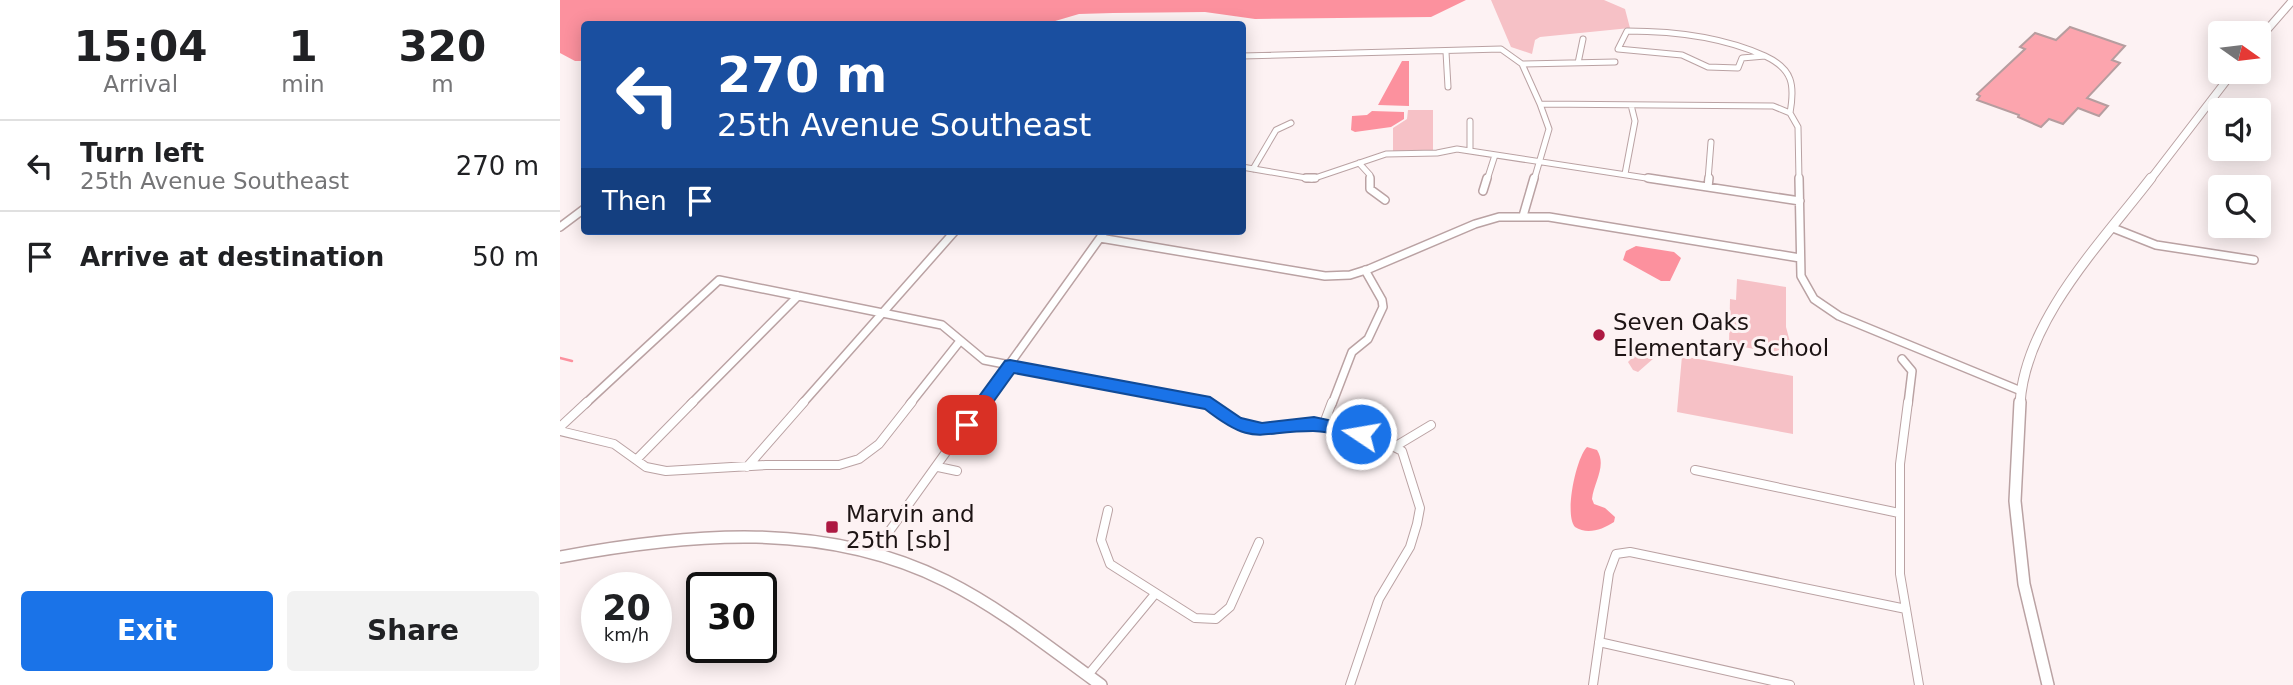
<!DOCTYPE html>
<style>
:root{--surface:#fff;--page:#f2f2f2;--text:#202124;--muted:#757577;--line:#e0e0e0;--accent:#1a73e8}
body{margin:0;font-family:"DejaVu Sans",sans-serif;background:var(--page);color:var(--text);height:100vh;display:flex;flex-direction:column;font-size:26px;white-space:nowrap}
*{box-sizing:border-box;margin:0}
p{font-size:23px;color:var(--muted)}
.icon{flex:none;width:38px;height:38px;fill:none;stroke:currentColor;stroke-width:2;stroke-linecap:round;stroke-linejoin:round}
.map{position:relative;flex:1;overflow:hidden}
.panel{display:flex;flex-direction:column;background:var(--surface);width:560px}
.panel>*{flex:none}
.banner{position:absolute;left:21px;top:21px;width:665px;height:214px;border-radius:7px;box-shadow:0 4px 18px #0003;background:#1a4fa0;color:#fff;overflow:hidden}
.needle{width:46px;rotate:104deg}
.controls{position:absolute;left:1648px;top:21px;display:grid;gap:14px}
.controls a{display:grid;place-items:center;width:63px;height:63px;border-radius:7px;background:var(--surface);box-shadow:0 4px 18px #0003;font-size:35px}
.speed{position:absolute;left:21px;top:572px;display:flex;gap:14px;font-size:35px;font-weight:700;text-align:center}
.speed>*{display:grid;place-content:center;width:91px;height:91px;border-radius:50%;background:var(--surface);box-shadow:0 4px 18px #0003;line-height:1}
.speed small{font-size:18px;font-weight:400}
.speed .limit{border:4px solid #111;border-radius:10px;background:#fff;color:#111}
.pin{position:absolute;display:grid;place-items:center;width:60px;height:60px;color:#fff;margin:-30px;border-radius:14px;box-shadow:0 4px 10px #0006}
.me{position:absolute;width:77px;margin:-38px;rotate:282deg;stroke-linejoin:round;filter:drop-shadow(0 0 5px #0008)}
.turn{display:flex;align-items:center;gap:24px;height:147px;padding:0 21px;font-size:32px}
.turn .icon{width:91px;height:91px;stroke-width:2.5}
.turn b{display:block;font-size:49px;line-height:60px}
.then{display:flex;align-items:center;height:66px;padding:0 21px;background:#0003;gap:14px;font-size:26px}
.eta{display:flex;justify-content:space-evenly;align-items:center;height:119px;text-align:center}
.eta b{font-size:42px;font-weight:700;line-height:49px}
.cta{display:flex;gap:14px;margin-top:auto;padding:14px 21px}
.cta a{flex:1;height:80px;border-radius:7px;background:var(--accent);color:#fff;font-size:28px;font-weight:700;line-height:80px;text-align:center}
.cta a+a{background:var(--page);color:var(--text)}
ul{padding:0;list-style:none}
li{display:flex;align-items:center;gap:21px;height:91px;padding:0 21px;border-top:2px solid var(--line)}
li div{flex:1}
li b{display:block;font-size:26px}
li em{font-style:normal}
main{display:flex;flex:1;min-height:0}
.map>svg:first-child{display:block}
.green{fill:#f6c1c6}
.water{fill:#fc919e}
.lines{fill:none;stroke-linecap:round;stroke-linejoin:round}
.stream{stroke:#fc919e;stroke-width:2.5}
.building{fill:#fca5ae;stroke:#b69d9f;stroke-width:2}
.street-far2-casing{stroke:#baa2a3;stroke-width:7}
.street-far1-casing{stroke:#baa2a3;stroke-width:10}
.street-casing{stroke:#baa2a3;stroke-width:10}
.secondary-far2-casing{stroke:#baa2a3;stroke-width:9}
.secondary-far1-casing{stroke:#baa2a3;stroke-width:11}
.secondary-casing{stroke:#baa2a3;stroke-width:14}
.street-far2{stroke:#fff;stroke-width:5}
.street-far1{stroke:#fff;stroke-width:7}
.street{stroke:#fff;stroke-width:8}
.secondary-far2{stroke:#fff;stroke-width:7}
.secondary-far1{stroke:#fff;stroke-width:9}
.secondary{stroke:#fff;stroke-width:11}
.route{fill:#1a73e8;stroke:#114b97;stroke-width:2}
.poi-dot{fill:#ad1942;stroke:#fdf2f3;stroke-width:2.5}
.labels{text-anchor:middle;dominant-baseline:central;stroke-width:6;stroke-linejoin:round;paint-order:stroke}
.poi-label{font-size:23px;fill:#1d1414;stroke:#fdf2f3;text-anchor:start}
</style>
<main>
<section class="panel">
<div class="eta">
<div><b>15:04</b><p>Arrival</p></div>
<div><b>1</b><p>min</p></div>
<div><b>320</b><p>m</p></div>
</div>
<ul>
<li><svg class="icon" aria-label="left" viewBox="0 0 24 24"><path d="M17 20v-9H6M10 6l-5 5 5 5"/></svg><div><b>Turn left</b><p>25th Avenue Southeast</p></div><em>270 m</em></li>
<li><svg class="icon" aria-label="arrive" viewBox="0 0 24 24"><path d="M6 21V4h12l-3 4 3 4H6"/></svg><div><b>Arrive at destination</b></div><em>50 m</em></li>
</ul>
<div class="cta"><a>Exit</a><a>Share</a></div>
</section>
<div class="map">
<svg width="1733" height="685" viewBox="0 0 1733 685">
<rect width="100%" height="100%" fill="#fdf2f3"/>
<path class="green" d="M931 0H1044L1065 9 1070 28 980 37 975 40 972 54 951 47Z
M848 110H873V151L833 152V128L847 119Z
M1177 279 1226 287V327L1234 357 1169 344 1170 299 1176 300Z
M1086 344H1090L1102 351 1078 372 1073 370 1068 362Z
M1122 356 1233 376V434L1117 412Z"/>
<path class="water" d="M0 0H906L871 17 695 19 645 12 553 13 519 14 485 24H24V61H15L0 53Z
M842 61H849V106L818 105Z
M812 111 844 112V119L831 127 795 132 791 130 792 116 807 115Z
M1076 246 1114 252 1121 258 1110 281H1101L1063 260 1066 251Z
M1027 447 1037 450C1047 466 1034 482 1032 499L1034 504 1045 508 1055 517 1054 522C1042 530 1027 535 1015 527 1004 515 1016 458 1027 447Z"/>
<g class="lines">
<path class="stream" d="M0 358 12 361"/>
</g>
<path class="building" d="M1510 27 1565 46 1552 60 1560 63 1527 98 1548 106 1539 116 1518 108 1503 124 1489 119 1481 127 1458 117 1459 115 1417 100 1420 96 1417 94 1465 49 1460 47 1475 33 1496 40Z"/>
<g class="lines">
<defs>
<path id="street-far2" d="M1067 31C1113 31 1163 37 1205 56L1182 58 1178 68 1148 67 1122 55 1058 49Z
M886 52 888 87
M682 56 941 49 962 64 980 104 1213 106 1230 113 1238 127 1239 180
M1205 56C1233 69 1235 85 1230 113
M1018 63 1023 39
M962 64 1055 62
M910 121V151
M799 163 810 175V180
M682 167 752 179 826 154 877 153 897 149 1099 180
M693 169 716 130 731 123
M1065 174 1075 121 1071 105
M927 180 935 155
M974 180 989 129 980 104
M1148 180 1151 142"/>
<path id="street-far1" d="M746 178H755
M810 178V189L825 200
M1088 178 1240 201
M1239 178 1241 276 1254 299 1279 316 1461 391
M1148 187 1149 178
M923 191 927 178
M963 216 974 178
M0 227 24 209
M1553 228 1596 245 1694 260
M540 238 765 276 790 275 809 269 915 224 939 217H989L1240 258
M1342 359 1352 371 1348 404
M25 404 159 280 382 325 424 360 650 404
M131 404 238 296
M242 404 395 231
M350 404 400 341
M421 404 545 231
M772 404 792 352 808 339 823 307 822 300 805 270"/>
<path id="street" d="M642 402C663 407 673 426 700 429 718 432 736 423 754 424 784 425 816 437 842 451L860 508 857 524 850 547 819 599 790 685
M1348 402 1340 464V574L1359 685
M763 426 772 402
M0 427 27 402
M0 431 54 444 86 467 106 471 206 465H279L299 459 319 444 352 402
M836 446 871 425
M77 459 133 402
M187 467 244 402
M378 467 397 471
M1135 470 1339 513
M548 510 541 540 550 564 635 618 656 619 670 607 699 542
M313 554 422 402
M1039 642 1230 685
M528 675 595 594
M1033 685 1049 573 1056 554 1070 552 1346 609"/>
<path id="secondary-far2" d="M1699 39 1733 0
M1590 180 1673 72"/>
<path id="secondary-far1" d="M1460 404C1465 320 1542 242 1591 178"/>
<path id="secondary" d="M1460 402 1455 501 1464 584 1488 685
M0 557C130 533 264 520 386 581 442 609 491 649 541 685"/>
</defs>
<use href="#street-far2" class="street-far2-casing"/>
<use href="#street-far1" class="street-far1-casing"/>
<use href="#street" class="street-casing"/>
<use href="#secondary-far2" class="secondary-far2-casing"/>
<use href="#secondary-far1" class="secondary-far1-casing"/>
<use href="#secondary" class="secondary-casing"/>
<use href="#street-far2" class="street-far2"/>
<use href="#street-far1" class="street-far1"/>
<use href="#street" class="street"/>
<use href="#secondary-far2" class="secondary-far2"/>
<use href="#secondary-far1" class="secondary-far1"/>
<use href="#secondary" class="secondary"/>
</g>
<path class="route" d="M450 360 650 397 681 418 702 423 754 417 801 427 807 429 810 434 807 439 801 441C786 437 768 431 753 431 697 431 695 448 645 409L454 373 413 430H401L399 425 401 421 445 361Z"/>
<g class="poi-dot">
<circle cx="1039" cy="335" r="7"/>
<rect x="265" y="520" width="14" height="14" rx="3.5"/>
</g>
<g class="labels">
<g class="poi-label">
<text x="1053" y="322">Seven Oaks<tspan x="1053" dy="26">Elementary School</tspan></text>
<text x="286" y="514">Marvin and<tspan x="286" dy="26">25th [sb]</tspan></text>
</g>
</g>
</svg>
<div class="controls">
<a><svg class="needle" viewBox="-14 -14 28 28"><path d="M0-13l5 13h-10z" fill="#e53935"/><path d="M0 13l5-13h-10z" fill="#757577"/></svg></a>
<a><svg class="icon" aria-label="sound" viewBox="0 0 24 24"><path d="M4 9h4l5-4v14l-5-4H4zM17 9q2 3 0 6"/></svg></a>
<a><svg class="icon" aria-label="search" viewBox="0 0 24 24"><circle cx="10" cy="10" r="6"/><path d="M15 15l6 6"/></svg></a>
</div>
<div class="speed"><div>20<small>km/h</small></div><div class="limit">30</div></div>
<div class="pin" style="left:407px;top:425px;background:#d93025"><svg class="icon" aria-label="arrive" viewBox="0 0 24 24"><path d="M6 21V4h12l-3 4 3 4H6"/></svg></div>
<svg class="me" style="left:801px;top:434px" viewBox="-20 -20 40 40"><circle r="17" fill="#1a73e8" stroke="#fff" stroke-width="3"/><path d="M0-11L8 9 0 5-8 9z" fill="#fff"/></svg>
<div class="banner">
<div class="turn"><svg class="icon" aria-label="left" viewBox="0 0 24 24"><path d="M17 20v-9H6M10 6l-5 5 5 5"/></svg><div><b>270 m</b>25th Avenue Southeast</div></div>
<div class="then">Then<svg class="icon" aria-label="arrive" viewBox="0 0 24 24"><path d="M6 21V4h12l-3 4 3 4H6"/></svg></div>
</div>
</div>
</main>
